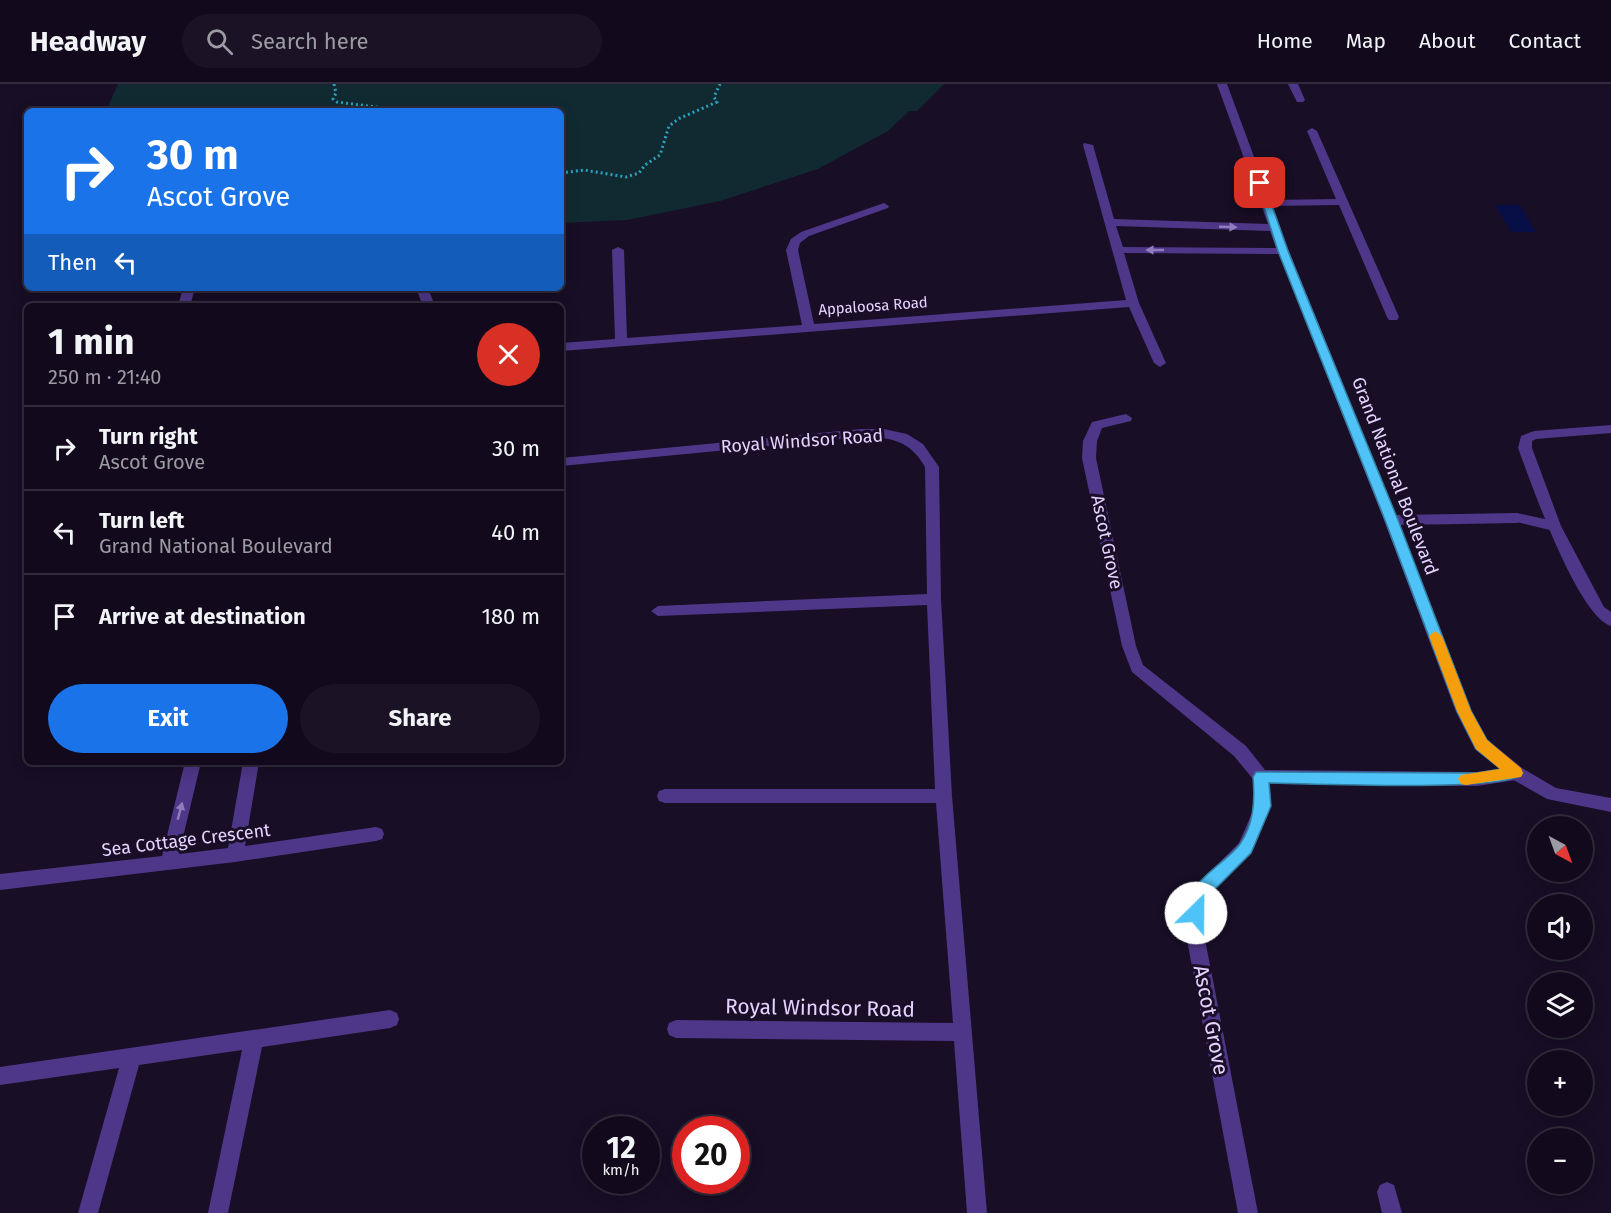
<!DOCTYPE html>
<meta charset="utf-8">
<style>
:root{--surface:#120a1c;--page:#1b1325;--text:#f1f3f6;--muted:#9c9aa3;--line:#312b3b;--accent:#1a73e8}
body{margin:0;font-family:"Fira Sans",sans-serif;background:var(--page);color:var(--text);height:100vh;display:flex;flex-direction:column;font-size:22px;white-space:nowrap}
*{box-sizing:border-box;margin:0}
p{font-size:20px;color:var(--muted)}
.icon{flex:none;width:33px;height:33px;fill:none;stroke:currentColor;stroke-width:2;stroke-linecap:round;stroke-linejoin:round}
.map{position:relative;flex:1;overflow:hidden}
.details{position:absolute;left:24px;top:219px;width:540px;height:462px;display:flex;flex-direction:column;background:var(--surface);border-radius:9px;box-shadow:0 3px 15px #0003,0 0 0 2px var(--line)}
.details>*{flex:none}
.banner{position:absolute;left:24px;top:24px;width:540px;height:183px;border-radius:9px;box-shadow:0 3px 15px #0003,0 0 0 2px var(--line);background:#1a73e8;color:#fff;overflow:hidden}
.needle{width:39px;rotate:139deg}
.buttons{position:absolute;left:1527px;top:732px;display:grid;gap:12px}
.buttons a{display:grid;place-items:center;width:66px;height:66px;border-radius:50%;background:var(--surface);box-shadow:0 3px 15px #0003,0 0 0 2px var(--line);font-size:30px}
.speed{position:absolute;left:582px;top:1032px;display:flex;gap:12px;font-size:30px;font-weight:700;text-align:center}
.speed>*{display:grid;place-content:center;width:78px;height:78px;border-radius:50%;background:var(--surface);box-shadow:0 3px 15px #0003,0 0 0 2px var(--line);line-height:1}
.speed small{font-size:15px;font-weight:400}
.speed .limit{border:9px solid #d22;background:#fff;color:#111}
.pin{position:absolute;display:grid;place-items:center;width:51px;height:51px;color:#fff;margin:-26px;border-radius:12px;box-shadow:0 3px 9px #0006}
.me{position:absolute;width:66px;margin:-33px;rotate:23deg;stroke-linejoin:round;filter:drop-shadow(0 0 4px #0008)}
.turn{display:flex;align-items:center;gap:21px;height:126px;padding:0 24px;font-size:27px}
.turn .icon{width:78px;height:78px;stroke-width:2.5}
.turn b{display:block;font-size:42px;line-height:51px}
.then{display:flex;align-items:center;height:57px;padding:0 24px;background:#0003;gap:12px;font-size:22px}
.round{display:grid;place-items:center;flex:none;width:63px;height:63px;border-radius:32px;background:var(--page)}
.headline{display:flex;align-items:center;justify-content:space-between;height:102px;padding:0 24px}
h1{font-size:36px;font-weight:700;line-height:45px}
.cta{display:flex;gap:12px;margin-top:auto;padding:12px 24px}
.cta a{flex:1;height:69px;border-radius:36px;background:var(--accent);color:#fff;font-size:24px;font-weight:700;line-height:69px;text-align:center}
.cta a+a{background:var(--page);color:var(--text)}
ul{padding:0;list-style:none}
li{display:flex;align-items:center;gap:18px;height:84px;padding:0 24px;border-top:2px solid var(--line)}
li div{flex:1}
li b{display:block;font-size:22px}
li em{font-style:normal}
header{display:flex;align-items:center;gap:36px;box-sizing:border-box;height:84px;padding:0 30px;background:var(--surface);border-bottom:2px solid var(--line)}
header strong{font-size:28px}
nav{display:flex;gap:33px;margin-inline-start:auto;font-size:21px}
.search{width:420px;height:54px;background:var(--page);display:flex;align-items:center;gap:15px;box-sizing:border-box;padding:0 21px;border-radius:33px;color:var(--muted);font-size:22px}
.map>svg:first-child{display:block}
.green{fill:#112a31}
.water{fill:#080f46}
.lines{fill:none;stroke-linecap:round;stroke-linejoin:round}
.path{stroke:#29a2bd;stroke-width:3;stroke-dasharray:2 3;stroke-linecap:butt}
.lane{fill:#4e3788;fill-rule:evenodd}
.street{fill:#4e3788;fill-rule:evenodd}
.oneway{fill:#917dbe}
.route{fill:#4fc3f7;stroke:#337fa1;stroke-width:1.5}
.slow{fill:#f59e0b}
.labels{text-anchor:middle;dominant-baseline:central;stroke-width:6;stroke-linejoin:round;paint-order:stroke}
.far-street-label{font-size:15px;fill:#e3d3ff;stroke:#180e26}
.street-label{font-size:18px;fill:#e3d3ff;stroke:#180e26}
.near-street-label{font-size:21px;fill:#e3d3ff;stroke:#180e26}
</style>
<header>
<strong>Headway</strong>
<div class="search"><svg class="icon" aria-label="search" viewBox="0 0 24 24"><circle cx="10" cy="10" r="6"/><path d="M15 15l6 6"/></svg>Search here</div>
<nav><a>Home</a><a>Map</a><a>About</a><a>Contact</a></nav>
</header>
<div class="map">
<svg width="1611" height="1129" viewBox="0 0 1611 1129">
<rect width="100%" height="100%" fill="#180e26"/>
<path class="green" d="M118 0H944L917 27H909L888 47 818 85 720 117 627 136 561 139V27H106Z"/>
<path class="water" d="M1495 121H1520L1536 148H1511Z"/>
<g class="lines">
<path class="path" d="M334 0 336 9 333 15 337 18 407 27
M561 89 584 86 626 93 639 89 645 81 660 71 669 42 680 34 717 18 714 13 720 0"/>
<path class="lane" d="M1288 0H1298L1305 16 1303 18H1297Z
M1312 44 1317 47 1399 233 1397 236H1389L1387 233 1339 121 1267 122 1262 119 1267 116 1336 115 1307 47Z
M1126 330 1132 334 1131 337 1102 344 1097 357 1096 374 1136 562 1143 581 1246 662 1265 686 1477 688 1516 682 1522 684 1524 689 1522 694 1516 696 1477 702 1270 700 1271 722 1254 764 1205 815 1203 845 1258 1129H1238L1185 845 1191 807 1239 759 1255 722 1253 695 1234 672 1132 588 1122 562 1082 374 1083 357 1092 338Z
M1517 429 1554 437 1561 442 1554 447 1512 437 1510 434Z
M390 926 397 929 399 935 397 941 390 944 262 963 228 1129H208L242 966 139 981 98 1129H78L119 984 0 1001V983Z
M1387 1098 1394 1101 1402 1129H1382L1377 1108 1380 1101Z"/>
<path class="street" d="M1217 0H1227L1289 167 1396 431 1517 429 1524 434 1517 439 1400 441 1472 627 1487 655 1522 684 1556 704 1611 714V728L1547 715 1510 694 1475 665 1456 628 1384 436 1279 170 1124 169 1139 219 1166 279 1160 283 1154 279 1129 223 561 267V259L615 255 612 166 618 163 624 166 627 254 802 241 786 166 791 155 801 148 884 119 889 122 888 124 809 152 800 159 798 166 814 240 1126 216 1083 61 1084 59 1093 61 1114 135 1268 140ZM1116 142 1270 147 1276 164 1123 163Z
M183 204H195L190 222H178Z
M416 204H428L435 222H423Z
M1611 341V349L1536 355 1532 357V364L1561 442 1604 523 1611 528V542C1577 531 1531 399 1518 364L1521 352 1534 347Z
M861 345H884L907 350 923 360 939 383 941 515 952 712 987 1129H967L954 957 676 954 669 951 667 945 669 939 676 936 953 939 936 719H665L659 717 657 712 659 707 665 705H935L927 521 658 532 651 527 658 522 927 510 925 383C910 356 890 353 861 353L561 382V374Z
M185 678H201L179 770 228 764 243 678H259L245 762 376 743 382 745 384 750 382 755 376 757 235 778 0 806V790L162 772Z"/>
</g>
<defs><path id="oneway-solid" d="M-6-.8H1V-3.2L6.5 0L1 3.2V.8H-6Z" transform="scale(1.5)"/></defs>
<g class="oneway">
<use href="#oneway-solid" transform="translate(1228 143) rotate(2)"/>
<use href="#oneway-solid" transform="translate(1155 166) rotate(180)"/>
<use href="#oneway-solid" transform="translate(180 727) rotate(-75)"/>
</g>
<path class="route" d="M1256 97 1264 99 1288 167 1398 436 1471 627 1487 656 1523 689C1513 709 1301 699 1269 699L1271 722 1251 769 1205 815 1202 834 1196 836 1190 834C1176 803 1225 781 1240 760 1254 740 1255 716 1253 693L1256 688 1477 689 1501 685 1476 665 1457 627 1385 436 1278 167Z"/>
<path class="slow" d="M1435 547 1442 552 1471 627 1487 656 1521 684 1523 689 1521 693 1466 701 1461 700 1458 695 1461 691 1500 685 1476 665 1457 627 1429 552Z"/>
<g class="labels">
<g class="far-street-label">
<text transform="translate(873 222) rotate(-4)">Appaloosa Road</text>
</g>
<g class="street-label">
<text transform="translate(802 357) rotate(-4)">Royal Windsor Road</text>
<text transform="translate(1395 392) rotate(69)">Grand National Boulevard</text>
<text transform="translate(1107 458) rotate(78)">Ascot Grove</text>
<text transform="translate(186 756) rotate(-7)">Sea Cottage Crescent</text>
</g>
<g class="near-street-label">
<text transform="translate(820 924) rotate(1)">Royal Windsor Road</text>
<text transform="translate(1211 936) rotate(79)">Ascot Grove</text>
</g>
</g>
</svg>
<div class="buttons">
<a><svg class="needle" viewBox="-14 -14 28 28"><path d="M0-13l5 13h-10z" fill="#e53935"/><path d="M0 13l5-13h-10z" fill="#9c9aa3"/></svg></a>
<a><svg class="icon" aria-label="sound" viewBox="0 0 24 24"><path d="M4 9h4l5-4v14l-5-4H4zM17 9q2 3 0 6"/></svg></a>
<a><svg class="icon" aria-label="layers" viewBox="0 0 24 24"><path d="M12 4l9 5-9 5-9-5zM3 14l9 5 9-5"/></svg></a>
<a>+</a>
<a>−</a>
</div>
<div class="speed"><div>12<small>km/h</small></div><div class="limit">20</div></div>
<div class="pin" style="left:1260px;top:99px;background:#d93025"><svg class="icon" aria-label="arrive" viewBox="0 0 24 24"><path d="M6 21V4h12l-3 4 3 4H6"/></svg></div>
<svg class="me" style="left:1196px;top:829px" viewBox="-20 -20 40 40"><circle r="19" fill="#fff"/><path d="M0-13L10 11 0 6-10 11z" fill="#4fc3f7"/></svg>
<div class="banner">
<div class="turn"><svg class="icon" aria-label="right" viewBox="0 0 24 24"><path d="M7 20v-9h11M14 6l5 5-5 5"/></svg><div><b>30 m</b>Ascot Grove</div></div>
<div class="then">Then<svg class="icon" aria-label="left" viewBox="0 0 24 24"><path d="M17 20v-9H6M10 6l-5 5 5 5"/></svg></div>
</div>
<section class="details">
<div class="headline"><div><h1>1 min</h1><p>250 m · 21:40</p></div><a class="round" style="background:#d93025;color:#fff"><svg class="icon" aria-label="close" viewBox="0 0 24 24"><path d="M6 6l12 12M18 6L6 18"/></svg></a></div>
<ul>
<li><svg class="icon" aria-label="right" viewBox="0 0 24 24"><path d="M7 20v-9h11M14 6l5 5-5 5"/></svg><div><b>Turn right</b><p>Ascot Grove</p></div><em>30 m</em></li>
<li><svg class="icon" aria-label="left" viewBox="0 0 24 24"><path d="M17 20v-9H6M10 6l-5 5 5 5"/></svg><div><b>Turn left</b><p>Grand National Boulevard</p></div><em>40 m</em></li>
<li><svg class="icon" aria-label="arrive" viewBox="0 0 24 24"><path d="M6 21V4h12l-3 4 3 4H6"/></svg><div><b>Arrive at destination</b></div><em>180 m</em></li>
</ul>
<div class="cta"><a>Exit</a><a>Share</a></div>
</section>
</div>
